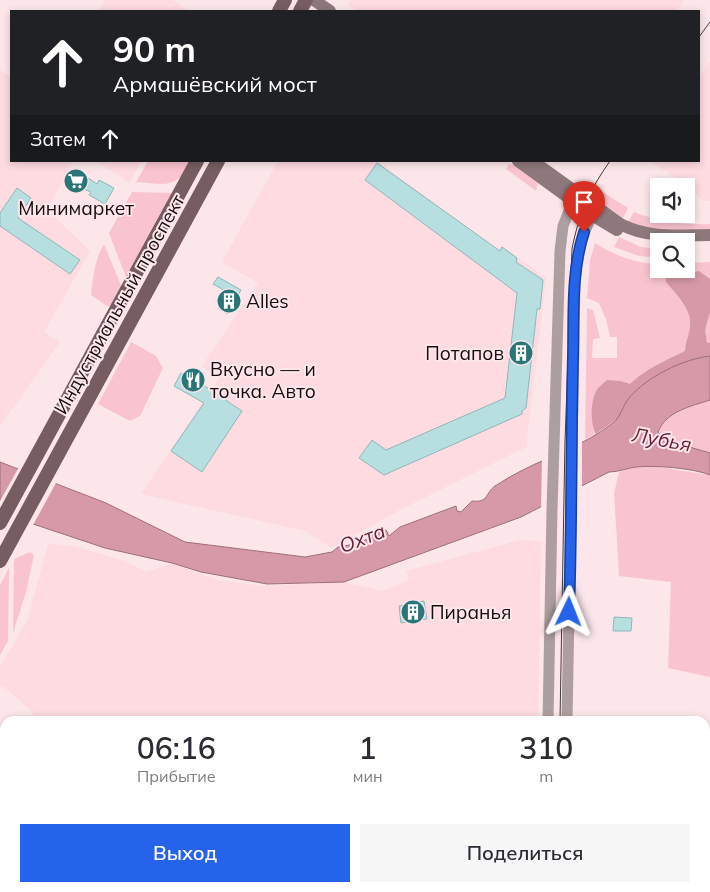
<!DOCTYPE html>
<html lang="ru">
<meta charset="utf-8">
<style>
:root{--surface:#fff;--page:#f7f7f7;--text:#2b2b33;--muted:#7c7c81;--accent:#2563eb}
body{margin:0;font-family:Mulish,sans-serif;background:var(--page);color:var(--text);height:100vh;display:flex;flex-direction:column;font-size:19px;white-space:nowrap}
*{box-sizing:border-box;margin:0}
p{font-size:16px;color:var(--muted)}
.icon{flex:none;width:28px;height:28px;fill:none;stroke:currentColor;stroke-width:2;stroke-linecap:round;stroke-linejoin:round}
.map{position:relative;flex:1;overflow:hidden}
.side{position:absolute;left:0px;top:716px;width:710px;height:176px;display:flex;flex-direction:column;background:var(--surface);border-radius:15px 15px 0 0;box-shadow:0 2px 8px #0003}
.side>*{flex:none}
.hud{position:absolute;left:10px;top:10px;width:690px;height:152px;border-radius:0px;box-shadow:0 2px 8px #0003;background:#202124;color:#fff;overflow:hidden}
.fabs{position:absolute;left:650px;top:178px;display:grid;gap:10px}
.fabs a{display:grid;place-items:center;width:45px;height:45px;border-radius:0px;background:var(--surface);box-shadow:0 2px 8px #0003;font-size:25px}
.pin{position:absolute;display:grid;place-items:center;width:42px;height:42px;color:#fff;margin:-51px -21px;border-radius:50% 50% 50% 0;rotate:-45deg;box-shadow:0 0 5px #0007}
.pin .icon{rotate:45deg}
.me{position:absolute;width:55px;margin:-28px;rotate:2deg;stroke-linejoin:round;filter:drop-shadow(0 0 4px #0008)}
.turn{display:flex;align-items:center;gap:18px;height:105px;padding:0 20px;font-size:22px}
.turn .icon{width:65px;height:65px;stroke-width:2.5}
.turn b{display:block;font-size:35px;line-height:42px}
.then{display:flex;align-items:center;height:48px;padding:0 20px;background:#0003;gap:10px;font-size:19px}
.eta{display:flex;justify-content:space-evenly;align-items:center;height:85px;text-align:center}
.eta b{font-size:30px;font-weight:600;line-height:35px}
.button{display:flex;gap:10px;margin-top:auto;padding:10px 20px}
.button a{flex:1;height:58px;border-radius:0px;background:var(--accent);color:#fff;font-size:20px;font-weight:600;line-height:58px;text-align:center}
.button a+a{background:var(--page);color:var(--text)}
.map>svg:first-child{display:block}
.built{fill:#fedae1}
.green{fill:#f9c4cf}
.forest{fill:#d799a7}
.water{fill:#d799a7;stroke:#9d6f79}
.pier{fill:#fce6ea}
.building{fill:#b8dfe0;stroke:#90b7b8}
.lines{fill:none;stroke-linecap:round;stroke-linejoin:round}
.tertiary{stroke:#ad9ea0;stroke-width:11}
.secondary{stroke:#8e787c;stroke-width:12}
.primary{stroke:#775d62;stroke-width:14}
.tram{stroke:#46383b;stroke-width:1}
.route-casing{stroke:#184099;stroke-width:12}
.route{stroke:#2563eb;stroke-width:9}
.labels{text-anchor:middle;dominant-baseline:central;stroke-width:4;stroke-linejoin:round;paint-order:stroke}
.poi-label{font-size:19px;fill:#170c0e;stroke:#fce6ea;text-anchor:start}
.street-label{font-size:19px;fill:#170c0e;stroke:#fce6ea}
.water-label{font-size:20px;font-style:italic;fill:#691f37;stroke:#fce6ea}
</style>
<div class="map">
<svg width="710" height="892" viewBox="0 0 710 892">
<rect width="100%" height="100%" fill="#fce6ea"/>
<path class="built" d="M105 0H173L189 11H98Z
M351 0H684L676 11H357L348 5Z
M710 61V201H703L685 184 650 161H699V78Z
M0 70 11 77V161H74L50 204 56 218 90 251 44 332 60 342 0 426Z
M96 161H141L130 183Z
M278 161H377L499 250 502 246 546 278 526 447 400 510 332 548 305 531 141 494 219 378 202 366 258 283 222 262Z
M520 540 541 541 538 721H32L33 712 0 684V667L27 621 48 544 74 546 124 561 146 572 172 563 218 580 264 586 344 582 383 591 409 580 406 571Z
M5 753V848L0 843V755Z
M710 814V892H630L632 888H705V816Z
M45 888H534V892H50Z"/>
<path class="green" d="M148 161H192C176 190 165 184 136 182Z
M509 164 521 168 538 182 536 191 506 169Z
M596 188 628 208 623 218 591 196Z
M132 192 174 193 127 280 109 233Z
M634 212C659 222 683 225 710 224V232L651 230 628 222Z
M619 237 641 247 659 249V258L639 256 614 247Z
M595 243C614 255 636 264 659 264V269H686V263L710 262V356L703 357 655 376 642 384 628 399 616 421 585 440 587 308 593 310 600 338 593 339 592 358H617V337H610L606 319 599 303 587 298 590 261Z
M104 244 122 288 112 306H107L91 295C93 277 95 259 104 244Z
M131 342 156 356 163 368 140 416 130 421 98 404Z
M710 400V453L679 444 666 445 658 432C666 411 692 406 710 400Z
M634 467H659L710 475V677L668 668 671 582 619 576 614 493 619 472Z
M30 552 34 555 26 592 13 633 14 559Z
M9 568 8 641 0 655V585Z"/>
<path class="forest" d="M699 271 710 279V312L705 330 707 343H710V356L703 357 596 434C590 423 590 399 598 388 601 385 604 383 607 380L620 381 630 384C645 369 667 360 685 351 686 340 689 336 690 327 693 310 676 294 666 282V276L683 275Z"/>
<path class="water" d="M710 356V400C692 406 666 411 658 432L666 445 679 444 710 453V475C693 468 654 465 636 467 627 468 619 472 609 472L521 517 344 582 267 584 201 572 172 563 105 548 0 513V462L106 503 185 542 305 557 332 552 338 547 361 543 375 533 386 530 389 536 400 527 456 506 457 511 461 512 472 501C489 503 485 493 495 486 499 483 504 481 508 478 542 458 583 447 613 423 621 417 623 404 630 397 647 377 683 359 710 356Z"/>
<path class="pier" d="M582 438V489L541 509 542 458Z
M19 467 57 481 32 527 0 516V501Z"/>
<path class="building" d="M377 163 500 251 502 247 517 258 516 262 543 280 540 309H537L526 408 522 411V414L384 475 359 458 372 440 386 450 505 398 517 293 365 180Z
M75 169 97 184 99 180 114 188 105 204 89 195 91 192 67 182Z
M17 188 31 198 18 218 80 260 70 274 0 226V213Z
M218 277 241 290 227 314 219 309 229 293 213 284Z
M181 373 203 385 242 411 202 472 171 451 204 403 174 386Z
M424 601 427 619 401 623 399 606Z
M614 617 632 618 631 631H613Z"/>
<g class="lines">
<path class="tertiary" d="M548 721 552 510 560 251 563 226 573 201
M567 721 575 282C577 257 581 237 592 215
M544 892V888
M564 892V888"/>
<path class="secondary" d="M314 0 330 11
M518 161 592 215 617 230
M533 161 622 225C651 239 679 235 710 235
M0 886 11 892"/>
<path class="primary" d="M279 11 285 0
M300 11 306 0
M0 523 197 161
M0 561 218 161"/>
<path class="tram" d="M699 37 710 22
M560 721 565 441 572 249C579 213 589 191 610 161
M552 892V888"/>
</g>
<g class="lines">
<defs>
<path id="route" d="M569 612C572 527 571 442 573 357 574 315 571 272 584 232"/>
</defs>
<use href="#route" class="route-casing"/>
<use href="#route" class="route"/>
</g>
<defs>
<symbol id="supermarket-disc" viewBox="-11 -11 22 22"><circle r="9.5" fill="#2a7577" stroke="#fce6ea"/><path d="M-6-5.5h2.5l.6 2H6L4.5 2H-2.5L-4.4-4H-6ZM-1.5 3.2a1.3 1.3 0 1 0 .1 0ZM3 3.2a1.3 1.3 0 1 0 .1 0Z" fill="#fff"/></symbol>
<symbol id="building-disc" viewBox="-11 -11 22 22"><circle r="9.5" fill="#2a7577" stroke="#fce6ea"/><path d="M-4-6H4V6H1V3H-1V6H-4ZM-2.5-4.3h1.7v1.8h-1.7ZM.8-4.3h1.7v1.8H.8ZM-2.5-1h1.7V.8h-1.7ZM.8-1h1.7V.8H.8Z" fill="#fff"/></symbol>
<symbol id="restaurant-disc" viewBox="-11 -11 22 22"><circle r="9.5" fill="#2a7577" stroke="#fce6ea"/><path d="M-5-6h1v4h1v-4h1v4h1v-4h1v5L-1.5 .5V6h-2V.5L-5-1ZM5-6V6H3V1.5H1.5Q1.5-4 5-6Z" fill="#fff"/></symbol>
</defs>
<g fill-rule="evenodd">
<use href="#supermarket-disc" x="62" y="167" width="28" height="28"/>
<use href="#building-disc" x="215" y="287" width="28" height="28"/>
<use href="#building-disc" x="507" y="339" width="28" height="28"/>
<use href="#restaurant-disc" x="179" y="366" width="28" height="28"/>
<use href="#building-disc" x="399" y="598" width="28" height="28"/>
</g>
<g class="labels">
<g class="poi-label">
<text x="76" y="208" text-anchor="middle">Минимаркет</text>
<text x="246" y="301">Alles</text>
<text x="504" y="353" text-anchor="end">Потапов</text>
<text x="210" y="369">Вкусно — и<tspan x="210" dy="22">точка. Авто</tspan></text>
<text x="430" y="612">Пиранья</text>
</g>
<g class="street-label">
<text transform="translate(119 304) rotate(-61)">Индустриальный проспект</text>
</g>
<g class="water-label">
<text transform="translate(662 439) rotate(10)">Лубья</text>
<text transform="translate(362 538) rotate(-21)">Охта</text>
</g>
</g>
</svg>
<div class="fabs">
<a><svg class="icon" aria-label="sound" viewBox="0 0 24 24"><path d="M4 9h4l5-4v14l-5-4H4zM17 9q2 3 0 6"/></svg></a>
<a><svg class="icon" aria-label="search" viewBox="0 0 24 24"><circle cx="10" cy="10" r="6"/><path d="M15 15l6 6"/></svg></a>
</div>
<div class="pin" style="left:584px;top:232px;background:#d93025"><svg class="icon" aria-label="arrive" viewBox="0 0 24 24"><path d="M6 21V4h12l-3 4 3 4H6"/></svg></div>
<svg class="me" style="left:569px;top:612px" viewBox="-20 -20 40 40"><path d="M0-17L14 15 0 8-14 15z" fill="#2563eb" stroke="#fff" stroke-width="4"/></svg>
<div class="hud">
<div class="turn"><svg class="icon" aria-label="ahead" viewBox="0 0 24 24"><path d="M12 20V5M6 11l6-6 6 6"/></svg><div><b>90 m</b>Армашёвский мост</div></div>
<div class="then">Затем<svg class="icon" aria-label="ahead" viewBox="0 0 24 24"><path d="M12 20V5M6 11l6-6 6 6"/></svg></div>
</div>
<section class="side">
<div class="eta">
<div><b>06:16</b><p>Прибытие</p></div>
<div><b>1</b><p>мин</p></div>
<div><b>310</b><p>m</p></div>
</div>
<div class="button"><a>Выход</a><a>Поделиться</a></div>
</section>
</div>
